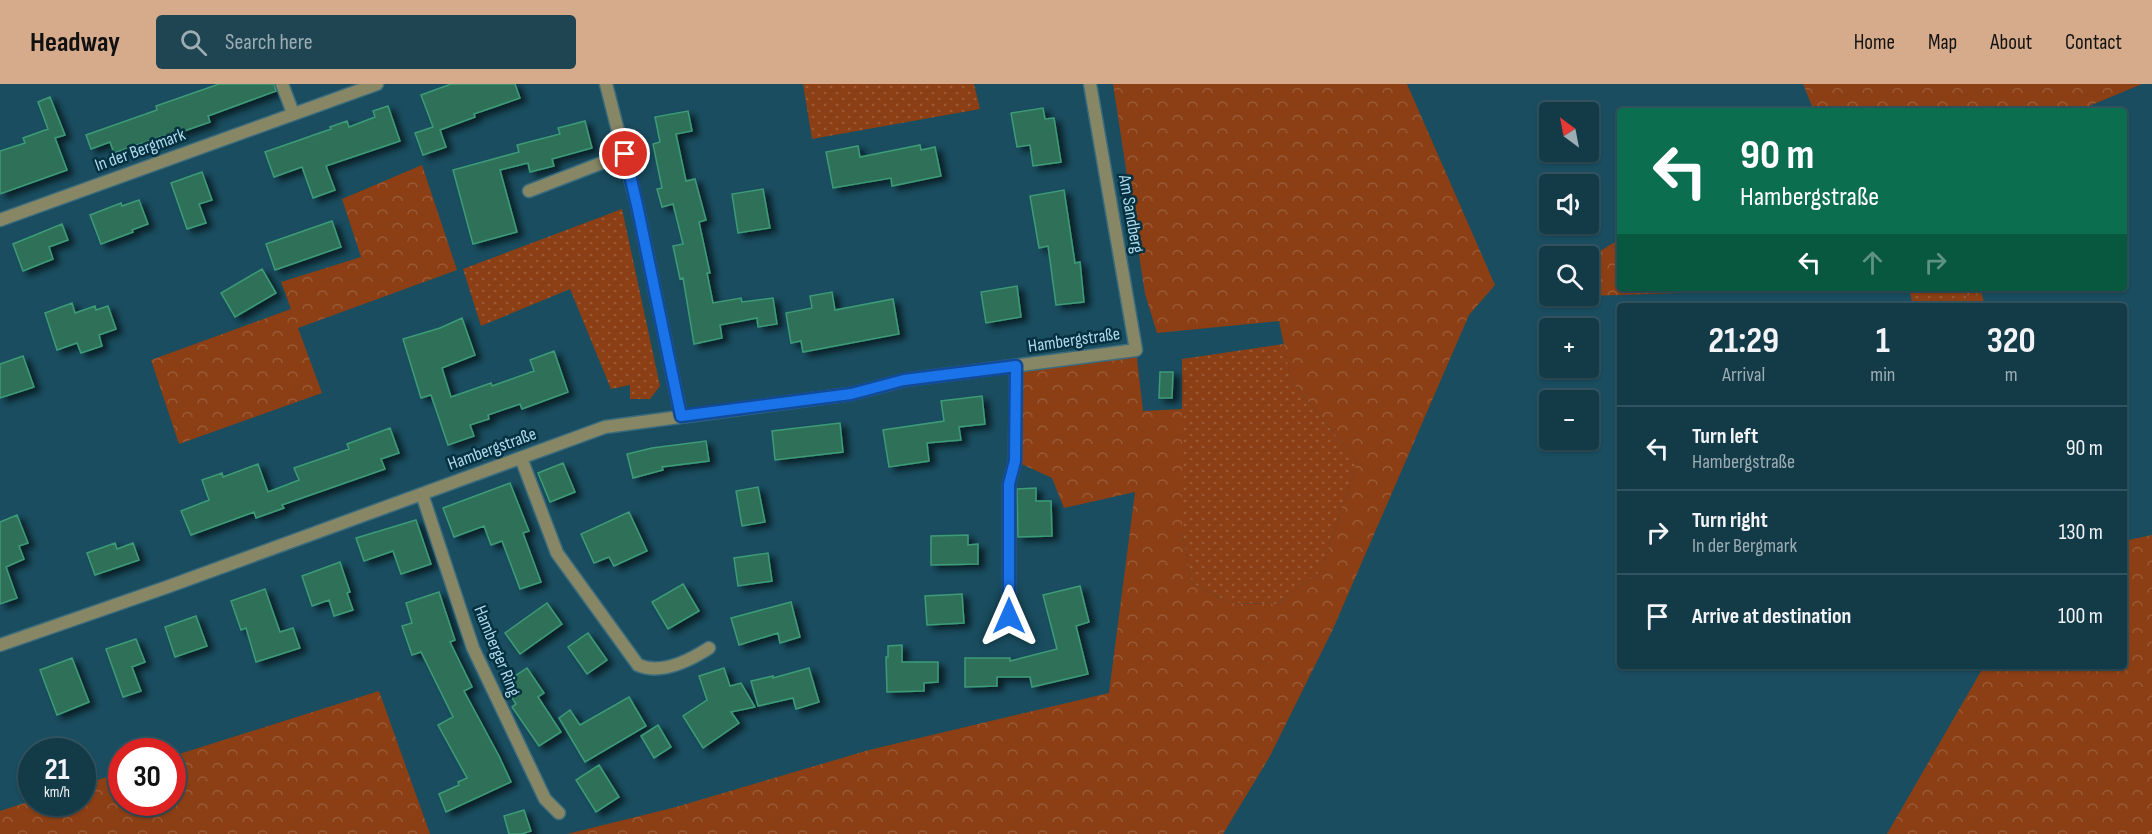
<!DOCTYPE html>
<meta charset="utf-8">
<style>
:root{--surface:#133a47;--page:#204552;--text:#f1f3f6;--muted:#9dadb4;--line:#325460;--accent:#d6ab8b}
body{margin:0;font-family:"Sofia Sans Condensed",sans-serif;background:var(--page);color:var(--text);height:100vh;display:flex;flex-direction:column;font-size:22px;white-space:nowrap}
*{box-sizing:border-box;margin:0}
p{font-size:20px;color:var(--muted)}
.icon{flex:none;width:33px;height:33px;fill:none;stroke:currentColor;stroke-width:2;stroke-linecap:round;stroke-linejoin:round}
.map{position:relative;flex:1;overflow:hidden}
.side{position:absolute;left:1617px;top:219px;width:510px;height:366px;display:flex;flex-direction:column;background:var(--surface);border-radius:6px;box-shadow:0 2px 4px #0004,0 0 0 2px var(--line)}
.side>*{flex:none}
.guide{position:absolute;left:1617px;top:24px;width:510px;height:183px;border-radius:6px;box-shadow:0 2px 4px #0004,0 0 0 2px var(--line);background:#0b6e4f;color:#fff;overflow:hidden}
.needle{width:39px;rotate:328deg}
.fabs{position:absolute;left:1539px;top:18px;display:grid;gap:12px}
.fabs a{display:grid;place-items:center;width:60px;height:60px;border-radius:6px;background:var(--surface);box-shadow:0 2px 4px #0004,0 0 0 2px var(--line);font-size:30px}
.speed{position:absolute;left:18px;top:654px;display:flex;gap:12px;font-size:30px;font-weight:700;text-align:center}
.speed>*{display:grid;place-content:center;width:78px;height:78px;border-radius:50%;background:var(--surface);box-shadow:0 2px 4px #0004,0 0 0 2px var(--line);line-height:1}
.speed small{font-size:15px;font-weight:400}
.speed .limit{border:9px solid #d22;background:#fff;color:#111}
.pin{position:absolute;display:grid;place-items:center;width:51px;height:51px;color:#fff;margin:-26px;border:3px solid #fff;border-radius:50%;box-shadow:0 2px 6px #0007}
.me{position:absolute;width:66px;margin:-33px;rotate:0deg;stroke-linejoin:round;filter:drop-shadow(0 0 4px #0008)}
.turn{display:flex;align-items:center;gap:21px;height:126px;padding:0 24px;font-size:27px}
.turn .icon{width:78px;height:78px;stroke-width:2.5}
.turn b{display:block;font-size:42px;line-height:51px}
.lanes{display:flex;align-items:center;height:57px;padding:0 24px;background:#0003;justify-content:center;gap:30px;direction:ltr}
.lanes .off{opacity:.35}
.eta{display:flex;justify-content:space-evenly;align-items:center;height:102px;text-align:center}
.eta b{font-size:36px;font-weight:700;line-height:42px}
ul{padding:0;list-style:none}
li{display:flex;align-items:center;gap:18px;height:84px;padding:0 24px;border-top:2px solid var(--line)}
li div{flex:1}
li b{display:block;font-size:22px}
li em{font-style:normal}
header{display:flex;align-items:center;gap:36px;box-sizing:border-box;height:84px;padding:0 30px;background:var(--accent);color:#111}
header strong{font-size:28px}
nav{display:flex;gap:33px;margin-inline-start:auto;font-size:21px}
.search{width:420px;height:54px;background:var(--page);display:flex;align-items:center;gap:15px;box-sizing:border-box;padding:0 21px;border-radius:6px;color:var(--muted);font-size:22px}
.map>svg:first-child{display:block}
.grass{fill:url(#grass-dots)}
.forest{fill:url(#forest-crowns)}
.building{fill:#2f7158;stroke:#3d9b78;stroke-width:1.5;filter:url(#shadow)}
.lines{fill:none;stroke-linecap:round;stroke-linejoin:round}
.minor-casing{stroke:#3a6c7e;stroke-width:15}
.minor{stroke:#878665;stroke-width:12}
.route-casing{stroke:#114b97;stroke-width:15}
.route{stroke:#1a73e8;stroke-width:10}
.labels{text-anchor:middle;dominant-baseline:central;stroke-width:5;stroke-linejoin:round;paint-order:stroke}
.street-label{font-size:18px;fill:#b0dbed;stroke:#053140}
</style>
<header>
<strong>Headway</strong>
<div class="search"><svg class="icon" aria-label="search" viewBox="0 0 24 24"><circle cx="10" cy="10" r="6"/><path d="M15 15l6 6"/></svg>Search here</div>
<nav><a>Home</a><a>Map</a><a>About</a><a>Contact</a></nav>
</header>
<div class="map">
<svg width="2152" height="750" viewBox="0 0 2152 750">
<defs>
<pattern id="grass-dots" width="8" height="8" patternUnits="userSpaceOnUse" patternTransform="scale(1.5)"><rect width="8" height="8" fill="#8c3f14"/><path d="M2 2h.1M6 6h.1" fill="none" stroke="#9a5a36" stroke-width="1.8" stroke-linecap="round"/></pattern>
<pattern id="forest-crowns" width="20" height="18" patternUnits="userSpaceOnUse" patternTransform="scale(1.5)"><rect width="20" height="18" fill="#8c3f14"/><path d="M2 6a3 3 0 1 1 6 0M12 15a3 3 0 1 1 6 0" fill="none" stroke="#9a5a36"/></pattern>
<filter id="shadow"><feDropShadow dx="6" dy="4" stdDeviation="3" flood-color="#0009"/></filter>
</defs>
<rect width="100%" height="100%" fill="#194d5f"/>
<path class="grass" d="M803 0H974L980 25 812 55Z
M622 125 660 302 650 315H630V301L611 305 570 205 481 242 463 185Z
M1909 204H1963L1969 222H1913Z
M1284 260 1291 296 1357 378 1320 488 1277 520 1230 519 1192 499 1182 448V275Z"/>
<path class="forest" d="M1113 0H1407L1495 201 1469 231 1333 545 1270 672 1223 750H567L676 723 869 666 1109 609 1135 408 1064 424 1052 394 1015 377 1016 282 1136 266 1143 327 1182 325V448L1192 499 1230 519 1277 520 1320 488 1357 378 1291 296 1279 237 1157 249 1145 210Z
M1803 0H2142L2077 27H1814Z
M422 81 457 186 298 244 322 309 179 360 151 276 291 225 281 198 361 173 342 115Z
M1620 155V204H1679L1678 209 1558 213 1560 212H1588L1589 178 1597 169Z
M1963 204H1980L1985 222H1969Z
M2152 451V750H1887L1984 582H2124V457Z
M379 607 430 750H0V727L31 717 32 718H82L83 701 121 688 122 718H172L173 672Z"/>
<path class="building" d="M219 0H274L276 7 208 32 210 38 167 53 166 51 114 69 110 58 91 65 86 51 157 26 156 22Z
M451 0H515L520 14 474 30 475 33 440 46 446 63 423 71 415 49 433 43 421 11Z
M50 13 65 51 55 54 67 86 0 110V67L25 59 23 54 48 45 38 18Z
M388 22 400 57 326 82 335 106 313 114 302 83 274 93 265 68 331 45 330 43 347 37 349 43 375 33 373 27Z
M1043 24 1045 35 1054 34 1061 78 1033 82 1030 61 1017 63 1011 29Z
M688 27 692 47 676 50 686 97 695 95 706 136 699 138 710 189H707L713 219 741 214 742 218 773 214 777 240 758 243 757 234 720 241 722 254 694 260 683 194 680 195 673 162 683 160 673 120 662 123 657 105 662 104 653 60 660 58 655 33Z
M585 37 592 64 552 75 554 82 530 88 528 79 500 86 517 148 473 160 453 86 519 68 517 61 560 50 558 44Z
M920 61 921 66 935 63 941 92 892 102 891 94 833 104 826 68 858 62 860 73Z
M202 88 212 116 199 120 206 139 187 145 171 99Z
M763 105 770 144 738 149 732 110Z
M1064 106 1075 179 1080 178 1084 218 1056 221 1048 162 1039 164 1030 112Z
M139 116 148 140 132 146 133 148 101 160 90 131 121 119 122 122Z
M332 137 341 163 275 186 266 160Z
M62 140 68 156 49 163 53 175 23 187 13 160Z
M262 185 276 209 235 233 221 209Z
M1017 202 1021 233 986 239 981 208Z
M832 208 835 226 893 215 899 250 803 268 801 257 791 259 786 229 812 224 810 212Z
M72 219 75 229 95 222 96 226 108 222 116 245 99 251 102 262 81 269 77 259 57 266 45 229Z
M462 234 475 271 442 284 451 313 491 299 492 302 534 287 530 276 554 267 568 308 522 325 520 320 488 331 489 335 470 341 474 352 448 361 431 311 421 314 403 255 440 244Z
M23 272 34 303 0 314V280Z
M1160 288H1173L1172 314H1159Z
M982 312 985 340 959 343 961 356 927 359 929 377 889 383 883 346 944 337 941 317Z
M840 339 843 368 775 376 772 347Z
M390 344 399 369 381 375 385 385 282 421 284 424 256 434 254 428 191 451 181 427 209 416 202 396 222 389 223 393 258 380 268 408 299 396 294 384 349 365 347 360Z
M706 357 709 377 662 383 663 386 633 394 627 370 652 364Z
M563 379 575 408 550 418 538 389Z
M510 399 529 447 523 449 541 498 520 505 502 457 491 461 484 442 454 453 443 424Z
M758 403 765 438 742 442 736 407Z
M1036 404V417H1051L1052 452 1018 453 1017 405Z
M629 428 647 467 614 482 609 473 594 479 581 450Z
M17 431 28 459 19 462 24 475 6 483 17 514 0 520V438Z
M416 436 431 480 401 490 393 467 364 477 356 454Z
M968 451V461L978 460V480L931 481V452Z
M115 459 117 465 133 459 139 476 95 491 87 469Z
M768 469 772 497 738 502 734 474Z
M340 478 350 508 347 509 353 526 334 532 329 516 312 522 302 492Z
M683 500 699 527 668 545 652 518Z
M1080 502 1089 538 1076 542 1088 590 1032 603 1030 593H997V602L965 603V574H1010V577L1057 565 1043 511Z
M265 505 280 548 293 544 300 564 256 578 246 544 241 546 231 517Z
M439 508 455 556 450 558 472 603 464 607 499 672 511 698 446 728 439 710 459 701 458 698 467 694 438 641 453 633 421 568 412 571 402 542 412 539 406 519Z
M962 510 964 539 927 541 925 512Z
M791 518 800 553 780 559 778 549 739 561 731 534Z
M547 519 562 540 520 570 505 549Z
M196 532 207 562 175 573 165 543Z
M588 549 607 576 587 590 568 563Z
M136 555 145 578 132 583 141 607 123 613 106 565Z
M902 561V578H938V598L924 599V607L887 608 886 573H888V562Z
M72 574 89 618 57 631 40 586Z
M527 584 544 609 538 613 561 648 539 662 512 623 516 620 503 600Z
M724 584 730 602 741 599 755 623 731 628 739 639 703 664 683 632 707 616 699 592Z
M809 584 819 618 796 625 793 614 758 622 751 597 773 592V594Z
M629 613 646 642 585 678 559 634 570 626 580 641Z
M658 641 671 663 654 674 641 652Z
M599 681 619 713 596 728 576 696Z
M524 726 531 747 522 750H509L504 732Z"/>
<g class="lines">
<defs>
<path id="minor" d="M282 0 293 29
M606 0 637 121 681 332
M529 107 625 70
M0 136 377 0
M521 374 557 469 638 581C661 591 689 577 709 564
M422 410 473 564 545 715 559 729
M1009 532V400L1015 377 1016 282
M0 561 167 503 605 343 851 310 905 296 1136 266 1090 0"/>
</defs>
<use href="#minor" class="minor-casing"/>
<use href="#minor" class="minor"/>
</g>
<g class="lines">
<defs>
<path id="route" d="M625 70 637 121 681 332 851 310 904 296 1016 282 1015 377 1009 400V532"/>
</defs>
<use href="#route" class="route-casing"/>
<use href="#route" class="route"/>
</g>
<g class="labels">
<g class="street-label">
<text transform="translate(140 66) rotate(-20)">In der Bergmark</text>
<text transform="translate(1131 130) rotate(80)">Am Sandberg</text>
<text transform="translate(1074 256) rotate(-8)">Hambergstraße</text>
<text transform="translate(492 365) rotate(-20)">Hambergstraße</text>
<text transform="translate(497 567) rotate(68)">Hamberger Ring</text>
</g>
</g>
</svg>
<div class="fabs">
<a><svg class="needle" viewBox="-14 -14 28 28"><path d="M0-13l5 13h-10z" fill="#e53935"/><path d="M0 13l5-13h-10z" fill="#9dadb4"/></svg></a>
<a><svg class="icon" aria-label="sound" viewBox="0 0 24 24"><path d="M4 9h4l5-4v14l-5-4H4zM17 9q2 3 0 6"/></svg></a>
<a><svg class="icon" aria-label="search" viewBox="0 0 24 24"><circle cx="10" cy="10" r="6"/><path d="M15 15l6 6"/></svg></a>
<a>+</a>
<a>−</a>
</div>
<div class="speed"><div>21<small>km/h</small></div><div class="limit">30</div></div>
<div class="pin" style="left:625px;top:70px;background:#d93025"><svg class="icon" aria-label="arrive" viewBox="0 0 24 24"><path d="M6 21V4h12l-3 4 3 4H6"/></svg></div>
<svg class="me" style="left:1009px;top:532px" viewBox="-20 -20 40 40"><path d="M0-17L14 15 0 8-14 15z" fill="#1a73e8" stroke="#fff" stroke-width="4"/></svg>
<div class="guide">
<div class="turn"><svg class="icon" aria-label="left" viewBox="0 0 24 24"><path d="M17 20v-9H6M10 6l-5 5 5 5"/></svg><div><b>90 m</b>Hambergstraße</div></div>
<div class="lanes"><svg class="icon" aria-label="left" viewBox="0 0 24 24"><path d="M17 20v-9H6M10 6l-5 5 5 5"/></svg><svg class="icon off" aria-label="ahead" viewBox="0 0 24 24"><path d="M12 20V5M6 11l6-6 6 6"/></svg><svg class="icon off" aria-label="right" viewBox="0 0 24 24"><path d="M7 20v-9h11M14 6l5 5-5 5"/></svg></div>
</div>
<section class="side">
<div class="eta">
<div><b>21:29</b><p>Arrival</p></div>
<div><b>1</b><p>min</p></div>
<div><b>320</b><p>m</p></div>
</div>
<ul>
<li><svg class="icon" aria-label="left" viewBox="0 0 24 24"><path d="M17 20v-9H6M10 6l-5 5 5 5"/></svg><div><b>Turn left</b><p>Hambergstraße</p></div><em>90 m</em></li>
<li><svg class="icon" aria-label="right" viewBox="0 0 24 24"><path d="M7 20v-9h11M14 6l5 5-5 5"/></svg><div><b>Turn right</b><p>In der Bergmark</p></div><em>130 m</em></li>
<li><svg class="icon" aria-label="arrive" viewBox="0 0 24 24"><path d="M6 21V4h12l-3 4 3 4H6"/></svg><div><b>Arrive at destination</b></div><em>100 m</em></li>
</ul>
</section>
</div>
